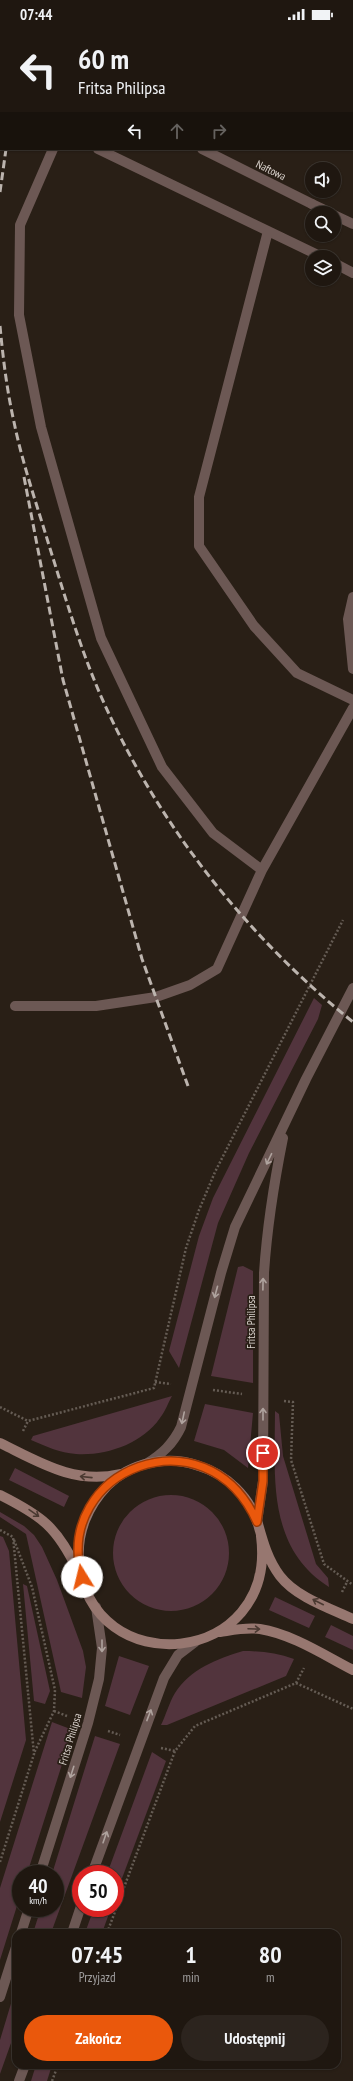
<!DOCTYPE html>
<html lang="pl">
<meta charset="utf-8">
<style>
:root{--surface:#1f1710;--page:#2c241e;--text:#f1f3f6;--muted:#a19f9f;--line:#3c3630;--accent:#ea580c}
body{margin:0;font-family:"PT Sans Narrow",sans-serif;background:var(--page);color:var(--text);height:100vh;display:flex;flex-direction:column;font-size:15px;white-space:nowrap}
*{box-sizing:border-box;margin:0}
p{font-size:13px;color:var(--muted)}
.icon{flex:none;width:22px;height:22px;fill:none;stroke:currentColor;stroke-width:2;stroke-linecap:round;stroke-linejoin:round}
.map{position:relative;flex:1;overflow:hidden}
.drawer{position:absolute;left:12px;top:1901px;width:329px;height:140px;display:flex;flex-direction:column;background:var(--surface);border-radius:12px;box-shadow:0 1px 3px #0004,0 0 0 1px var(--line)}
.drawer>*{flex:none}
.banner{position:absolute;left:0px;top:0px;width:353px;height:122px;box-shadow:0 1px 3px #0004,0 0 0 1px var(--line);background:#1f1710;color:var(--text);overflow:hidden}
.fabs{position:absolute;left:305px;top:134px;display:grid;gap:8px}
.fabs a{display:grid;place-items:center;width:36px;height:36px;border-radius:50%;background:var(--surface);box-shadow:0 1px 3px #0004,0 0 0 1px var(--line);font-size:20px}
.speed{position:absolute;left:12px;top:1837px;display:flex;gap:8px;font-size:20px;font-weight:700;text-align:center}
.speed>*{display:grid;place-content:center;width:52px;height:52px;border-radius:50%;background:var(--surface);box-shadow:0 1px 3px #0004,0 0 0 1px var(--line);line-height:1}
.speed small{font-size:10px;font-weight:400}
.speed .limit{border:6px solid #d22;background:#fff;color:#111}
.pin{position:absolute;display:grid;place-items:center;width:34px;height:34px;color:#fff;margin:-17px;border:2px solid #fff;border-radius:50%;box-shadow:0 1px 4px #0007}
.me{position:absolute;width:44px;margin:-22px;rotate:351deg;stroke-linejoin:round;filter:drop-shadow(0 0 3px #0008)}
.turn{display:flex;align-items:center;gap:14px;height:84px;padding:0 12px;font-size:18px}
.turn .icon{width:52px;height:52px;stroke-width:2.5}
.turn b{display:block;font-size:28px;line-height:34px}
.lanes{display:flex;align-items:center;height:38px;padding:0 12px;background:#0003;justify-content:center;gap:20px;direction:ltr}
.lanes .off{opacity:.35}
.eta{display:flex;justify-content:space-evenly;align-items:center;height:68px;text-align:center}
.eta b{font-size:24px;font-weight:700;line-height:28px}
.action{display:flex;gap:8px;margin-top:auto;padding:8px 12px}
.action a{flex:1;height:46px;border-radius:24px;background:var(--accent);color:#fff;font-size:16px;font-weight:700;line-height:46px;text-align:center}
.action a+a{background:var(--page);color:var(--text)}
.status{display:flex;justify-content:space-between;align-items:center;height:28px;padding:0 20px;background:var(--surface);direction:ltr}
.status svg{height:11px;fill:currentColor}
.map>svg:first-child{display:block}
.green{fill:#52343d}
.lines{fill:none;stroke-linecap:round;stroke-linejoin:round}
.path{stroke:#655c54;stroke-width:2.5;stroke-dasharray:2 2;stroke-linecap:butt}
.service{stroke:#6c5854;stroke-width:10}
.minor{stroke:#6c5854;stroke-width:10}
.tertiary{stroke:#6c5854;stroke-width:10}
.secondary{stroke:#977770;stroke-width:10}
.rail{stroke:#bcb4ae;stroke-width:3;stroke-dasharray:8 4;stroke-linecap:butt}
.oneway{stroke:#afa39e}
.oneway2{stroke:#4a3931}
.route-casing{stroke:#983908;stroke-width:10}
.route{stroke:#ea580c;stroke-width:7}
.labels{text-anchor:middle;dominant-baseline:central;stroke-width:3.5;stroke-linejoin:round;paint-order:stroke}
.street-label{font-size:11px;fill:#dcd5cf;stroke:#291f16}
</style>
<div class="status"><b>07:44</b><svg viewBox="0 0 49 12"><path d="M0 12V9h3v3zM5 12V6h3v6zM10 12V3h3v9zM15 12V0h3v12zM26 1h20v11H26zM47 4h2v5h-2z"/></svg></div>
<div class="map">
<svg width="353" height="2053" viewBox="0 0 353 2053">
<rect width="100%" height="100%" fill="#291f16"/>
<path class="green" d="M314 970 322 977 318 991 249 1125 218 1195 179 1340 169 1323 199 1208 213 1170Z
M243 1238 253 1243V1355L211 1348 238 1239Z
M172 1368C168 1375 165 1384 160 1390 142 1416 106 1428 76 1426 60 1425 45 1418 31 1412L33 1408Z
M205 1376 253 1385 248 1440 224 1422 194 1413Z
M275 1383 279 1386 283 1428 316 1536 328 1550 329 1559C266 1519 275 1447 275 1383Z
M15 1440 69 1468 64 1479 9 1452Z
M113 1525a58 58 0 1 1 116 0a58 58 0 1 1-116 0Z
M0 1484 24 1498 34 1507 42 1519 57 1552 83 1623 86 1639 82 1670 61 1664 26 1506 0 1489Z
M0 1508 3 1509 9 1523 26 1712 0 1794Z
M23 1556 27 1558 50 1663 45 1676 34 1673Z
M275 1569 315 1588 309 1600 269 1582Z
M331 1597 353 1608V1622L325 1609Z
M243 1623C261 1623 277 1625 294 1631L286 1648 167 1697H161C166 1687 169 1675 175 1665 190 1641 217 1631 243 1623Z
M119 1628 149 1638 130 1687 105 1678Z
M52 1694 73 1702 27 1846H21V1865L0 1932V1860Z
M95 1708 120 1716 51 1905H33L41 1880H55V1846H52Z
M152 1724 166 1733 115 1869V1846H107Z
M94 1880H111L102 1905H85Z
M16 1959V2001L0 2046V2012Z
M36 2037H52L47 2053H31Z"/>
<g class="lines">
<path class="path" d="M155 1354 171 1356
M213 1362 242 1366
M284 1373 293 1374 291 1432 324 1536 353 1557
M0 1379 28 1393
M23 1403 28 1393 154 1360 186 1220 199 1182 215 1144 343 892
M0 1502 13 1509 34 1726 0 1834
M14 1512 32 1559 55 1662 54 1683 34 1725
M342 1564 347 1554
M296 1655 353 1681
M54 1683 67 1688
M108 1703 120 1707
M161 1720 175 1723 195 1698 296 1655 304 1640
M107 1905 175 1723
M52 2053 58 2037"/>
<path class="service" d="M0 20 1 21
M0 83H1
M53 121 20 197 19 287 41 399 101 610 162 739 213 805 262 842
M98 121 322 229
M202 121 312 176
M268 203 199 469V518L254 598 297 645 353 672
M334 235 353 245
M353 569 348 591 353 641
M15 978H96L156 969 190 957 217 941 262 842 353 680"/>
<path class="minor" d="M312 176 331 185
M334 187 353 196"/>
<path class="tertiary" d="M146 1436C162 1426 173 1416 181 1399L221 1245 235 1199 306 1051 353 960
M257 1494 263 1453 264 1245C267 1199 274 1155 283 1110
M40 1846 88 1695 99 1651 102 1620 96 1579
M92 1846 164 1650 178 1627 195 1614
M21 1905 29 1880
M72 1905 81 1878
M0 1969 16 1919
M19 2053 25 2037"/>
<path class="secondary" d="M0 1415C39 1434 75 1457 120 1446
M0 1467C42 1488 57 1499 78 1543
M261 1508C278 1639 90 1656 79 1532 77 1504 88 1478 107 1458 131 1434 168 1427 199 1438 226 1446 250 1469 258 1496 263 1514 268 1532 280 1548 296 1569 329 1580 353 1591
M220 1604C233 1602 246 1599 260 1601 292 1606 324 1627 353 1642"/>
<path class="rail" d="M30 1V0
M0 164 6 121
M0 298C3 330 7 363 14 394 22 434 36 474 48 514 64 565 79 617 100 666 156 794 245 907 353 994
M24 449 63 652 142 931 188 1058"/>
</g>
<defs><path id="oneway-shaft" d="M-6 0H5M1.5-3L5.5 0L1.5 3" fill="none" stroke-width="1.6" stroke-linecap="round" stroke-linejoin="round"/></defs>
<g class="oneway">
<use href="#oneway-shaft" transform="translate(269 1131) rotate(116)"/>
<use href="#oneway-shaft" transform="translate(263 1256) rotate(-89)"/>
<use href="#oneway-shaft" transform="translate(216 1264) rotate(105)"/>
<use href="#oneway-shaft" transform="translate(263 1386) rotate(-90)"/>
<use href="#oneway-shaft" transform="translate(183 1390) rotate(102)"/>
<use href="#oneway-shaft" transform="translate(102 1618) rotate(90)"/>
<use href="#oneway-shaft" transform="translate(149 1687) rotate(-69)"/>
<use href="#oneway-shaft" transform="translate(72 1744) rotate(108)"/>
<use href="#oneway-shaft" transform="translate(105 1809) rotate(-71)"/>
</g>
<g class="oneway2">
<use href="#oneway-shaft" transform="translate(86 1449) rotate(-174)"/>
<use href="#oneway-shaft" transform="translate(34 1485) rotate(35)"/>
<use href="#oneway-shaft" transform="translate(318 1574) rotate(-153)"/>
<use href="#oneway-shaft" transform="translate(254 1601) rotate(2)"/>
</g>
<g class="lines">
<defs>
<path id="route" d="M82 1549C52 1442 206 1380 257 1494L263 1453V1425"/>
</defs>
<use href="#route" class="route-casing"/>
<use href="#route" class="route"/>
</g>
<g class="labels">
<g class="street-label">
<text transform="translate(271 142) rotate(26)">Naftowa</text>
<text transform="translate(251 1294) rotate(-90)">Fritsa Philipsa</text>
<text transform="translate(70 1711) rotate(-73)">Fritsa Philipsa</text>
</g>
</g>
</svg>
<div class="fabs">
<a><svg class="icon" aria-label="sound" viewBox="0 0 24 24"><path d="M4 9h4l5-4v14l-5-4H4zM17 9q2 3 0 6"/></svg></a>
<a><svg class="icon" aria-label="search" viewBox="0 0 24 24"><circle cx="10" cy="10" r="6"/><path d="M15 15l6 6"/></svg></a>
<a><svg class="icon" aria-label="layers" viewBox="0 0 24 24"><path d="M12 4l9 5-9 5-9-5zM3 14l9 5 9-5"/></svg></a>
</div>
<div class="speed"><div>40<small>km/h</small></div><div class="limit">50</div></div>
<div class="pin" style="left:263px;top:1425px;background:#d93025"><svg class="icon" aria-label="arrive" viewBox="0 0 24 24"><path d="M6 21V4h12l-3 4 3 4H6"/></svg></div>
<svg class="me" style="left:82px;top:1549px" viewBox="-20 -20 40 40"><circle r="19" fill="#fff"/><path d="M0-13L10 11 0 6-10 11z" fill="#ea580c"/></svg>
<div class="banner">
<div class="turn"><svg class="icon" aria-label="left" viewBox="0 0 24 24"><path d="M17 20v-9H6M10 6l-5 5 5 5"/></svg><div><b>60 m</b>Fritsa Philipsa</div></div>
<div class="lanes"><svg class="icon" aria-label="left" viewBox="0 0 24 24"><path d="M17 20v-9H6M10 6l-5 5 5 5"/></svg><svg class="icon off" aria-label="ahead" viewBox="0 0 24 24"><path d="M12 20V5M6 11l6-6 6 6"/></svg><svg class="icon off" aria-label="right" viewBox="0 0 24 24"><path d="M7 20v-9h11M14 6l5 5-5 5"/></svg></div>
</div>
<section class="drawer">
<div class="eta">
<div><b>07:45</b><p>Przyjazd</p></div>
<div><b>1</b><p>min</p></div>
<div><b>80</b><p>m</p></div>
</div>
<div class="action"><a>Zakończ</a><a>Udostępnij</a></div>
</section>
</div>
